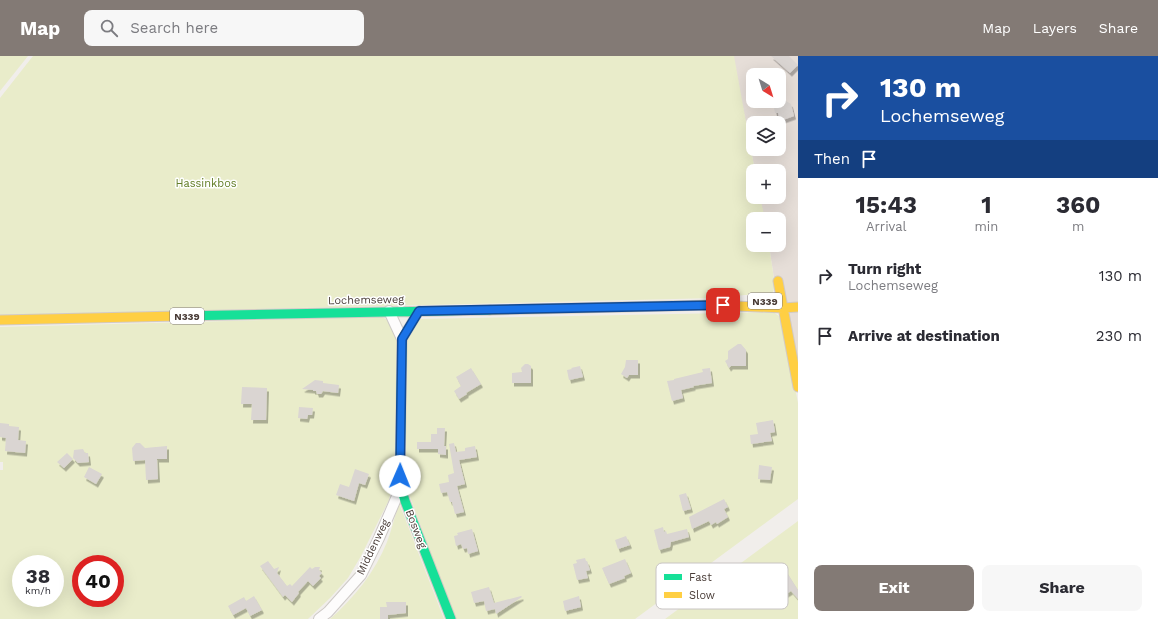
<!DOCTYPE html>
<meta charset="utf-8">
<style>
:root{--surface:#fff;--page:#f7f7f7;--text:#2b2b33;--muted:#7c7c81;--accent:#837a75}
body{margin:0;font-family:"Work Sans",sans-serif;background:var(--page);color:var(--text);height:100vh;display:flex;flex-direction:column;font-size:15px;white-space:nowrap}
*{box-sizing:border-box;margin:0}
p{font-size:13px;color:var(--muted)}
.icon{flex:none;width:22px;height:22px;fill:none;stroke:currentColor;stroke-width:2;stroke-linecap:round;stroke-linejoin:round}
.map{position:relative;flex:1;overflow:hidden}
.sheet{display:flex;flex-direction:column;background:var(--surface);width:360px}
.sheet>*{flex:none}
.top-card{background:#1a4fa0;color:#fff;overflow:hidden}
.needle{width:26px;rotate:142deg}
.controls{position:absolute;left:746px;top:12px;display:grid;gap:8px}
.controls a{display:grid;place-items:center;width:40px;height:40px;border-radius:8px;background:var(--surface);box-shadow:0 4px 16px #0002;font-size:20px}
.speed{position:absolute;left:12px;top:499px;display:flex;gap:8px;font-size:20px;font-weight:700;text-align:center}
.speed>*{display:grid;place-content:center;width:52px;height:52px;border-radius:50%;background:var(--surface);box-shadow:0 4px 16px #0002;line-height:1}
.speed small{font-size:10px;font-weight:400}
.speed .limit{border:6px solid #d22;background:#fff;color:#111}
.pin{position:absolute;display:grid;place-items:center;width:34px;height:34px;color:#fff;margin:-17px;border-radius:8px;box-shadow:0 2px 6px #0006}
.me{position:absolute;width:44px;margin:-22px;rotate:1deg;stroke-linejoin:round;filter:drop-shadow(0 0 3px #0008)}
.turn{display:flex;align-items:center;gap:14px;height:84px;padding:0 16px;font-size:18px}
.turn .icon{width:52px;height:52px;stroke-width:2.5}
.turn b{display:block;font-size:28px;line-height:34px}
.then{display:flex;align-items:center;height:38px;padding:0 16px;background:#0003;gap:8px;font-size:15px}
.eta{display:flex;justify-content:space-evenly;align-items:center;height:68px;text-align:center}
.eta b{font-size:24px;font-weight:700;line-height:28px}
.cta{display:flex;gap:8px;margin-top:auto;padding:8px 16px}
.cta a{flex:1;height:46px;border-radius:8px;background:var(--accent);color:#fff;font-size:16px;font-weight:700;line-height:46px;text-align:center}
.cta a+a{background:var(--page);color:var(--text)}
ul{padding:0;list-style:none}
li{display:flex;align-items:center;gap:12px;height:60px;padding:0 16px}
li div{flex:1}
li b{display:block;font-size:15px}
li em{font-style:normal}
header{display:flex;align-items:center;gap:24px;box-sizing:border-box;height:56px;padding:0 20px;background:var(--accent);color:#fff}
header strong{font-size:19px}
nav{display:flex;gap:22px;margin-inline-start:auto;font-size:14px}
.search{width:280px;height:36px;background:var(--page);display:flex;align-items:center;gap:10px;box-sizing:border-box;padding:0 14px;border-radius:8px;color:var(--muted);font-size:15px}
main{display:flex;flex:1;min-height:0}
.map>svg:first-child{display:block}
.residential{fill:#e6ded8;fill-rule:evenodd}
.green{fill:#e9ecca;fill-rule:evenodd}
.building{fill:#dad5d2;filter:url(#shadow)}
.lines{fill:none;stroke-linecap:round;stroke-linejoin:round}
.street-casing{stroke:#cecac7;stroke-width:12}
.fast-casing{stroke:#d2cac3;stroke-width:11}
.slow-casing{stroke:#d2cac3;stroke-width:11}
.street{stroke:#fdfcfc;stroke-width:10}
.fast{stroke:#16e098;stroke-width:9}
.slow{stroke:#ffcf43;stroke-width:9}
.route-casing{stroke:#114b97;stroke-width:10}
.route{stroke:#1a73e8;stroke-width:7}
.labels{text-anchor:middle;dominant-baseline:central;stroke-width:3;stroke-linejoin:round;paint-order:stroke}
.shield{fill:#fff;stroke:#7f7672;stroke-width:1}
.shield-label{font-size:10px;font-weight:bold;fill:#483b36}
.park-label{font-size:11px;fill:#627d26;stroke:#fff}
.street-label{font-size:11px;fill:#483b36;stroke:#fff}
.key{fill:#fff;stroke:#c8c4c3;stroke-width:1}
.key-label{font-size:11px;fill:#483b36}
</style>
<header>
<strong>Map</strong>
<div class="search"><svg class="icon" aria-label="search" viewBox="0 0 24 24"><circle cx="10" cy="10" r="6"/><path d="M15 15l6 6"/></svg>Search here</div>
<nav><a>Map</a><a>Layers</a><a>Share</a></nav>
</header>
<main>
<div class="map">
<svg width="798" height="563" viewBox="0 0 798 563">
<defs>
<filter id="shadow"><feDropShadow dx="2" dy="3.5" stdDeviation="0" flood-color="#0004"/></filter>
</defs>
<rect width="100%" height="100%" fill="#f1eeeb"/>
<path class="residential" d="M733 0H798V324L777 243 769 189H779V163H764L760 141H779V115H755ZM753 19H779V45H753ZM753 67H779V93H753Z"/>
<path class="green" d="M0 0H28L0 35Z
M33 0H734L755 115H753V141H760L765 163H753V189H769L775 230 773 236 770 238 745 239 717 242 0 259V42Z
M773 256 779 260 784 276 798 347V443L635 563H455L406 430V285L419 263Z
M382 261 389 265 398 285 394 420 389 444 361 500 348 522 330 542 309 562 308 563H0V414H3V406H0V271ZM21 508H55V542H21ZM81 508H115V542H81Z
M399 447 444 563H330C354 542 375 516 387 486 392 473 395 459 399 447Z
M798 465V563H665Z"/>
<path class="building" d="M771 0H789L798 9 790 17Z
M779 41 791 48 794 60 780 65 778 57H775L773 46 779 45Z
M738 288H741L746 294V310H731L729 312 725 305 728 303V295Z
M626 304H638V319H629L627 322 621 318 625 311Z
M525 308H528L531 310V327H512V317L522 316 521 312Z
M580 310 583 321 569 324 567 314 572 313 571 312Z
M471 312 481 328 466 337 467 338 459 343 454 335 461 330 456 321Z
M710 312 712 327 693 330 694 331 681 334 683 342 672 345 667 325 674 324V323L703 316 702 313Z
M315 324 323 325V327L339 329 338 337 323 335 321 338H317L316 335H313V334L302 333Z
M242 331 267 332 266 364H251L252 348H241Z
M299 351 313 352 312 359H308L307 363 298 362Z
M773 364 775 376 770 377 772 385 751 388 750 379 758 378 756 367Z
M0 367 9 368V370L19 371 18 384 26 385 25 397 5 395 6 382 0 381Z
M437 372H445L444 390H446V399L438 398V393H417V386H431V378H437Z
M136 387H140L145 392 167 390V403H157L158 423 146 424 145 404 133 405 132 392Z
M454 387 456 396 465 395V392L475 390 477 401 459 404 465 428 457 430 464 456 455 458 452 446H450L447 436 441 437 439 428 449 426 448 419 454 417 449 388Z
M83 393 85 397H88L89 406 78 407 73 402 74 394Z
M67 397 73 403 64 412 57 406Z
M759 409 772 411 770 424 758 423Z
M89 411 102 418 96 428 84 421Z
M355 413 369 418 365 429 359 427 354 445 336 439 340 428 349 431Z
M686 437 691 453 683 455 679 439Z
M724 443 728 451 724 453 728 461 717 468 716 466 711 469 709 465 692 473 689 461Z
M663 471 664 476 666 475 667 478 687 473 689 481 671 486 670 491 659 494 654 474Z
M472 473 478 495 468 498 467 492 463 493 461 488 456 490 454 480 458 479 457 477Z
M626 480 630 489 618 493 615 484Z
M585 502 586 505H587L590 514 586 515 588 522 577 524 573 508 577 507 576 504Z
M625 503 631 517 624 520 625 522 609 528 602 512Z
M268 505 274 513 279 511 277 517 287 530 290 528 292 530 310 511 312 513 315 511H320L319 514 322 517 319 520 321 522 313 530 308 525 298 536 299 537 292 546 285 539 283 541 260 510Z
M780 512 781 514 784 512 798 534V543L791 535 777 544 771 535 779 529 771 518Z
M489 531 494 547 521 540 522 541 496 558 495 553 486 555 484 545 474 547 471 536Z
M254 540 262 554 250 560 246 552 233 559 228 550 244 541 246 545Z
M579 540 581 551 565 555 563 545Z
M386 546H406V557L388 559V563H380V551H387Z"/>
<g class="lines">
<defs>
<path id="street" d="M389 255 402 283
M319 563 328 556 361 519 379 482 401 431"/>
<path id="fast" d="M419 255 402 283 400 420 401 431 405 445 451 563
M179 260 490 254"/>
<path id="slow" d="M778 225 798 331
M490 254 713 249 783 252 798 251
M0 264 179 260"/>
</defs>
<use href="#street" class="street-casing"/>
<use href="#fast" class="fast-casing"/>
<use href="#slow" class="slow-casing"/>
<use href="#street" class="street"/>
<use href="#fast" class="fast"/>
<use href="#slow" class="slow"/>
</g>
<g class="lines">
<defs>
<path id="route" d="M400 420 402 283 419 255 723 249"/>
</defs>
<use href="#route" class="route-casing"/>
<use href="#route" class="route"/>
</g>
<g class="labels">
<g class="shield">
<rect x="748" y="237" width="34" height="16" rx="3"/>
<rect x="170" y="252" width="34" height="16" rx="3"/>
</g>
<g class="shield-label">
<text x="765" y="245">N339</text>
<text x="187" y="260">N339</text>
</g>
<g class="park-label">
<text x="206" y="127">Hassinkbos</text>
</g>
<g class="street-label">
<text transform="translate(366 244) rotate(-1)">Lochemseweg</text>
<text transform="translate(416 473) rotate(69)">Bosweg</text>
<text transform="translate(373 491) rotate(-64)">Middenweg</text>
</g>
</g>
<rect x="656" y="507" width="132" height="46" rx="6" class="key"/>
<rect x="664" y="518" width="18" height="6" fill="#16e098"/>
<rect x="664" y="536" width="18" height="6" fill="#ffcf43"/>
<g class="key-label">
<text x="689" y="525">Fast</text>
<text x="689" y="543">Slow</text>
</g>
</svg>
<div class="controls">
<a><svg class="needle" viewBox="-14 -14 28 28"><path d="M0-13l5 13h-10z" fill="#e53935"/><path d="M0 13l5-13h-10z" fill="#7c7c81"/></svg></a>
<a><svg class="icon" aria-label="layers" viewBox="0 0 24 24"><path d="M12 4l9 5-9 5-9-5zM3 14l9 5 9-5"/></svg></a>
<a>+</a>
<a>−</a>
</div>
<div class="speed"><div>38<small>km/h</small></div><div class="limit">40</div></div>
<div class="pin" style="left:723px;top:249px;background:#d93025"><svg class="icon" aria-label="arrive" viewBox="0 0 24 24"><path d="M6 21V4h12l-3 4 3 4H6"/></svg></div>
<svg class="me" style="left:400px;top:420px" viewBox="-20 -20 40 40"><circle r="19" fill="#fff"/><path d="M0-13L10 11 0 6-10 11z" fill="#1a73e8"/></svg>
</div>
<section class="sheet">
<div class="top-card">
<div class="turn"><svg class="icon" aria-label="right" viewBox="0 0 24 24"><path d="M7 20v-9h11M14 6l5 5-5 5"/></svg><div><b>130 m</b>Lochemseweg</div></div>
<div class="then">Then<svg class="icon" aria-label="arrive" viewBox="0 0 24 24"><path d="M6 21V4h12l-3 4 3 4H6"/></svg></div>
</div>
<div class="eta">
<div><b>15:43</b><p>Arrival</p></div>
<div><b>1</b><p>min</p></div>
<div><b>360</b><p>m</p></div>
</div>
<ul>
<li><svg class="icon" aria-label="right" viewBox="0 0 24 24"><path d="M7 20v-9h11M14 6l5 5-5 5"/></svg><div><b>Turn right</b><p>Lochemseweg</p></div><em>130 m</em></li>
<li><svg class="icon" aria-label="arrive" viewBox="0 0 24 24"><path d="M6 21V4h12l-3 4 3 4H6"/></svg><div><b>Arrive at destination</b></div><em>230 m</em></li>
</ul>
<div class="cta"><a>Exit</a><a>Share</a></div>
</section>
</main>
